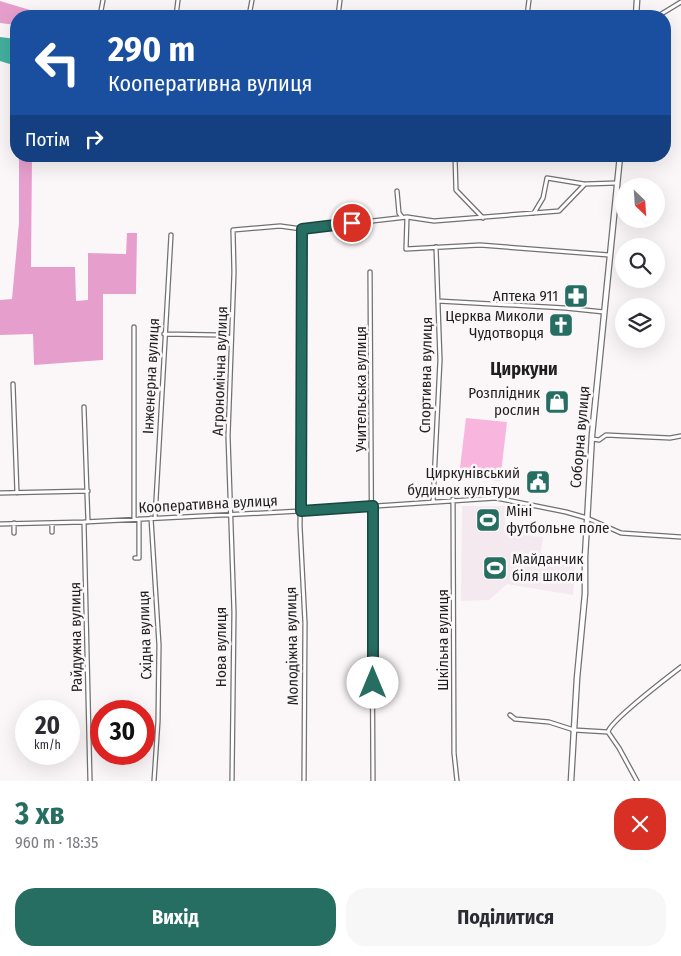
<!DOCTYPE html>
<html lang="uk">
<meta charset="utf-8">
<style>
:root{--surface:#fff;--page:#f7f7f7;--text:#2b2b33;--muted:#7c7c81;--accent:#266d62}
body{margin:0;font-family:"Fira Sans Condensed",sans-serif;background:var(--page);color:var(--text);height:100vh;display:flex;flex-direction:column;font-size:19px;white-space:nowrap}
*{box-sizing:border-box;margin:0}
p{font-size:16px;color:var(--muted)}
.icon{flex:none;width:28px;height:28px;fill:none;stroke:currentColor;stroke-width:2;stroke-linecap:round;stroke-linejoin:round}
.map{position:relative;height:781px;overflow:hidden}
.details{display:flex;flex-direction:column;background:var(--surface);flex:1}
.details>*{flex:none}
.banner{position:absolute;left:10px;top:10px;width:661px;height:152px;border-radius:20px;box-shadow:0 5px 20px #0002;background:#1a4fa0;color:#fff;overflow:hidden}
.needle{width:32px;rotate:155deg}
.buttons{position:absolute;left:615px;top:178px;display:grid;gap:10px}
.buttons a{display:grid;place-items:center;width:50px;height:50px;border-radius:50%;background:var(--surface);box-shadow:0 5px 20px #0002;font-size:25px}
.speed{position:absolute;left:15px;top:700px;display:flex;gap:10px;font-size:25px;font-weight:700;text-align:center}
.speed>*{display:grid;place-content:center;width:65px;height:65px;border-radius:50%;background:var(--surface);box-shadow:0 5px 20px #0002;line-height:1}
.speed small{font-size:12px;font-weight:400}
.speed .limit{border:8px solid #d22;background:#fff;color:#111}
.pin{position:absolute;display:grid;place-items:center;width:42px;height:42px;color:#fff;margin:-21px;border:2px solid #fff;border-radius:50%;box-shadow:0 1px 5px #0007}
.me{position:absolute;width:55px;margin:-28px;rotate:0deg;stroke-linejoin:round;filter:drop-shadow(0 0 4px #0008)}
.turn{display:flex;align-items:center;gap:18px;height:105px;padding:0 15px;font-size:22px}
.turn .icon{width:65px;height:65px;stroke-width:2.5}
.turn b{display:block;font-size:35px;line-height:42px}
.then{display:flex;align-items:center;height:48px;padding:0 15px;background:#0003;gap:10px;font-size:19px}
.round{display:grid;place-items:center;flex:none;width:52px;height:52px;border-radius:20px;background:var(--page)}
.headline{display:flex;align-items:center;justify-content:space-between;height:85px;padding:0 15px}
h1{font-size:30px;font-weight:700;line-height:38px;color:var(--accent)}
.primary-button{display:flex;gap:10px;margin-top:auto;padding:10px 15px}
.primary-button a{flex:1;height:58px;border-radius:20px;background:var(--accent);color:#fff;font-size:20px;font-weight:700;line-height:58px;text-align:center}
.primary-button a+a{background:var(--page);color:var(--text)}
.map>svg:first-child{display:block}
.built{fill:#f4e9ef}
.green{fill:#f8b6df}
.forest{fill:#e69fcc}
.water{fill:#44b09f}
.lines{fill:none;stroke-linecap:round;stroke-linejoin:round}
.street-casing{stroke:#737072;stroke-width:5.5}
.secondary-casing{stroke:#737072;stroke-width:7}
.street{stroke:#fff;stroke-width:3}
.secondary{stroke:#fff;stroke-width:4.5}
.route-casing{stroke:#194740;stroke-width:12}
.route{stroke:#266d62;stroke-width:9}
.labels{text-anchor:middle;dominant-baseline:central;stroke-width:5;stroke-linejoin:round;paint-order:stroke}
.poi-label{font-size:15px;fill:#201f20;stroke:#fbf7f9;text-anchor:end}
.street-label{font-size:15px;fill:#201f20;stroke:#fbf7f9}
.quarter-label{font-size:18px;font-weight:bold;fill:#201f20;stroke:#fbf7f9}
</style>
<div class="map">
<svg width="681" height="781" viewBox="0 0 681 781">
<rect width="100%" height="100%" fill="#fbf7f9"/>
<path class="built" d="M462 506H506L505 524 531 527 530 536 543 537 541 553 576 559 573 595 507 584 489 600 461 601Z"/>
<path class="green" d="M466 418 507 422 500 481 459 476Z
M483 510 493 511 492 530 482 529Z"/>
<path class="forest" d="M0 1 50 16H16V25L0 23Z
M19 156H32L31 267H75L76 301 88 300V253L126 254 127 233H137L136 294H103V360L34 365 33 334 0 335V300L12 299 19 223Z"/>
<path class="water" d="M0 37 16 39V66L0 61Z"/>
<g class="lines">
<defs>
<path id="street" d="M100 16 103 0
M176 16 178 0
M249 16 252 0
M338 16 340 0
M527 16 529 0
M658 16 681 2
M455 156 456 190 483 218
M397 191 399 213 402 217
M534 213 543 198 547 178 584 184
M407 217 434 221 559 211 585 184 617 183
M302 229 300 526 305 623 304 781
M370 272 373 781
M438 301 565 308 604 312
M134 327V519
M164 334 220 335 231 338
M13 384 17 493
M84 407 88 522
M592 439 599 440 606 435 670 438 681 436
M0 493 88 491
M453 499 454 753 457 781
M433 502 440 360 436 247
M151 518 159 645 158 721 154 781
M155 518 171 235
M84 522 90 781
M14 523V533
M52 523V532
M0 524 84 522 301 511 496 498 566 512 587 518 621 533 681 537
M135 558H139V519
M510 715 515 719 549 722 574 730 608 732 619 748 637 781
M608 732C610 721 668 677 681 667
M232 781 234 612 228 436 234 272 233 230 280 226 302 229 407 217 406 249 480 245 609 255"/>
<path id="secondary" d="M636 16 637 0
M571 781 577 678 585 594V557L592 435 620 156"/>
</defs>
<use href="#street" class="street-casing"/>
<use href="#secondary" class="secondary-casing"/>
<use href="#street" class="street"/>
<use href="#secondary" class="secondary"/>
</g>
<g class="lines">
<defs>
<path id="route" d="M352 223 302 229 301 511 373 506V683"/>
</defs>
<use href="#route" class="route-casing"/>
<use href="#route" class="route"/>
</g>
<defs>
<symbol id="pharmacy-square" viewBox="-11 -11 22 22"><rect x="-9" y="-9" width="18" height="18" rx="4" fill="#266d62" stroke="#fbf7f9"/><path d="M-2-6h4v4h4v4h-4v4h-4v-4h-4v-4h4Z" fill="#fff"/></symbol>
<symbol id="church-square" viewBox="-11 -11 22 22"><rect x="-9" y="-9" width="18" height="18" rx="4" fill="#266d62" stroke="#fbf7f9"/><path d="M-1.2-6h2.4v3.5h3.3v2.4h-3.3V6h-2.4V-.1h-3.3v-2.4h3.3Z" fill="#fff"/></symbol>
<symbol id="shop-square" viewBox="-11 -11 22 22"><rect x="-9" y="-9" width="18" height="18" rx="4" fill="#266d62" stroke="#fbf7f9"/><path d="M-5-2.5h2.3a2.7 3.5 0 0 1 5.4 0H5L5.5 6h-11ZM-1.5-2.5h3a1.5 2.3 0 0 0-3 0Z" fill="#fff"/></symbol>
<symbol id="civic-square" viewBox="-11 -11 22 22"><rect x="-9" y="-9" width="18" height="18" rx="4" fill="#266d62" stroke="#fbf7f9"/><path d="M-.6-6.5H3V-4.5H.6V-3L4-1V1h2V6H-6V1h2V-1L-.6-3ZM-1.2 2.5V6h2.4V2.5Z" fill="#fff"/></symbol>
<symbol id="stadium-square" viewBox="-11 -11 22 22"><rect x="-9" y="-9" width="18" height="18" rx="4" fill="#266d62" stroke="#fbf7f9"/><path d="M0-5a6.5 5 0 1 0 0 10a6.5 5 0 1 0 0-10ZM-3.5-1.8h7v3.6h-7Z" fill="#fff"/></symbol>
</defs>
<g fill-rule="evenodd">
<use href="#pharmacy-square" x="562" y="282" width="28" height="28"/>
<use href="#church-square" x="547" y="311" width="28" height="28"/>
<use href="#shop-square" x="543" y="388" width="28" height="28"/>
<use href="#civic-square" x="524" y="468" width="28" height="28"/>
<use href="#stadium-square" x="474" y="506" width="28" height="28"/>
<use href="#stadium-square" x="481" y="554" width="28" height="28"/>
</g>
<g class="labels">
<g class="poi-label">
<text x="558" y="296">Аптека 911</text>
<text x="544" y="316">Церква Миколи<tspan x="544" dy="17">Чудотворця</tspan></text>
<text x="540" y="393">Розплідник<tspan x="540" dy="17">рослин</tspan></text>
<text x="520" y="473">Циркунівський<tspan x="520" dy="17">будинок культури</tspan></text>
<text x="506" y="511" text-anchor="start">Міні<tspan x="506" dy="17">футбольне поле</tspan></text>
<text x="512" y="559" text-anchor="start">Майданчик<tspan x="512" dy="17">біля школи</tspan></text>
</g>
<g class="street-label">
<text transform="translate(220 371) rotate(-88)">Агрономічна вулиця</text>
<text transform="translate(426 375) rotate(-89)">Спортивна вулиця</text>
<text transform="translate(151 376) rotate(-87)">Інженерна вулиця</text>
<text transform="translate(361 389) rotate(-90)">Учительська вулиця</text>
<text transform="translate(580 437) rotate(-85)">Соборна вулиця</text>
<text transform="translate(208 504) rotate(-3)">Кооперативна вулиця</text>
<text transform="translate(145 635) rotate(-92)">Східна вулиця</text>
<text transform="translate(76 637) rotate(-91)">Райдужна вулиця</text>
<text transform="translate(443 640) rotate(-90)">Шкільна вулиця</text>
<text transform="translate(292 646) rotate(-91)">Молодіжна вулиця</text>
<text transform="translate(221 647) rotate(-90)">Нова вулиця</text>
</g>
<g class="quarter-label">
<text x="524" y="369">Циркуни</text>
</g>
</g>
</svg>
<div class="buttons">
<a><svg class="needle" viewBox="-14 -14 28 28"><path d="M0-13l5 13h-10z" fill="#e53935"/><path d="M0 13l5-13h-10z" fill="#7c7c81"/></svg></a>
<a><svg class="icon" aria-label="search" viewBox="0 0 24 24"><circle cx="10" cy="10" r="6"/><path d="M15 15l6 6"/></svg></a>
<a><svg class="icon" aria-label="layers" viewBox="0 0 24 24"><path d="M12 4l9 5-9 5-9-5zM3 14l9 5 9-5"/></svg></a>
</div>
<div class="speed"><div>20<small>km/h</small></div><div class="limit">30</div></div>
<div class="pin" style="left:352px;top:223px;background:#d93025"><svg class="icon" aria-label="arrive" viewBox="0 0 24 24"><path d="M6 21V4h12l-3 4 3 4H6"/></svg></div>
<svg class="me" style="left:373px;top:683px" viewBox="-20 -20 40 40"><circle r="19" fill="#fff"/><path d="M0-13L10 11 0 6-10 11z" fill="#266d62"/></svg>
<div class="banner">
<div class="turn"><svg class="icon" aria-label="left" viewBox="0 0 24 24"><path d="M17 20v-9H6M10 6l-5 5 5 5"/></svg><div><b>290 m</b>Кооперативна вулиця</div></div>
<div class="then">Потім<svg class="icon" aria-label="right" viewBox="0 0 24 24"><path d="M7 20v-9h11M14 6l5 5-5 5"/></svg></div>
</div>
</div>
<section class="details">
<div class="headline"><div><h1>3 хв</h1><p>960 m · 18:35</p></div><a class="round" style="background:#d93025;color:#fff"><svg class="icon" aria-label="close" viewBox="0 0 24 24"><path d="M6 6l12 12M18 6L6 18"/></svg></a></div>
<div class="primary-button"><a>Вихід</a><a>Поділитися</a></div>
</section>
